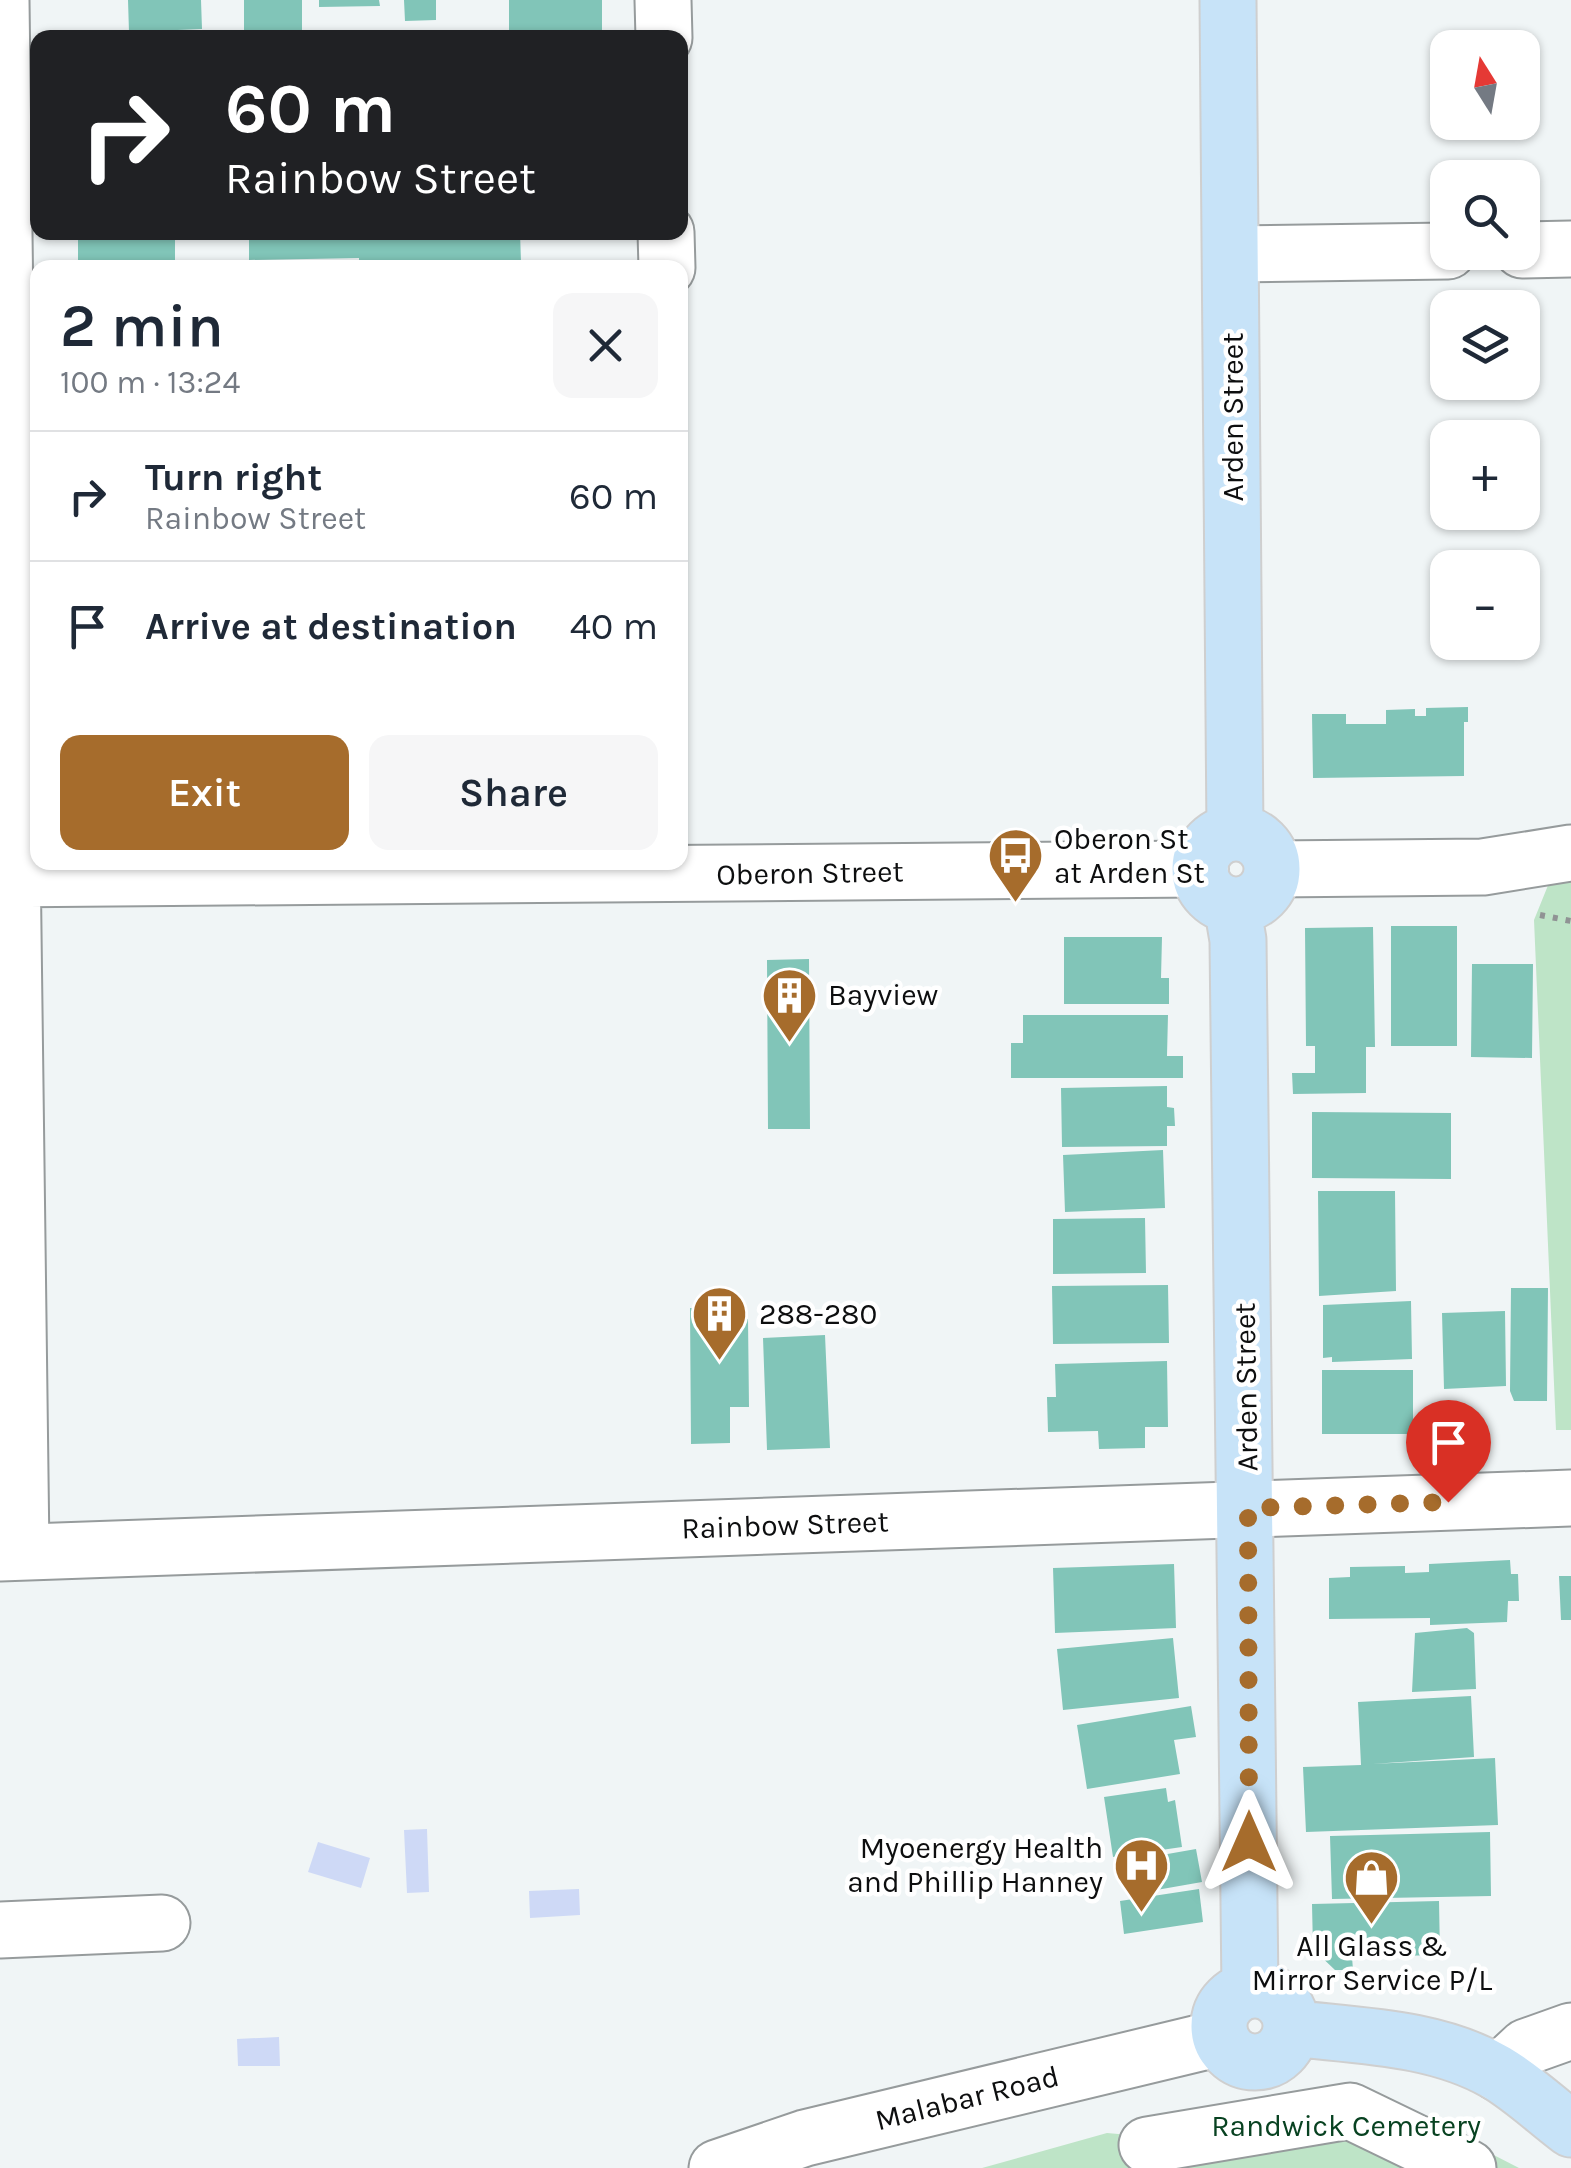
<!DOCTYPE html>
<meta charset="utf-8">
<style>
:root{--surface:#fff;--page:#f6f6f7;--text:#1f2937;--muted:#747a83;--line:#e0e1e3;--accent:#a66c2c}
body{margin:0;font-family:Karla,sans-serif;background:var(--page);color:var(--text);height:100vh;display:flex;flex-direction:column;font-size:38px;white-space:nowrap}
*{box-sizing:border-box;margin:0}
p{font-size:32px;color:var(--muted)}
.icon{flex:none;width:55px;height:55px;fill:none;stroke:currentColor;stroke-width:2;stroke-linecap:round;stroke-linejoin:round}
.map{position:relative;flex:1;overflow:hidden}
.panel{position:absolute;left:30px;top:260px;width:658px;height:610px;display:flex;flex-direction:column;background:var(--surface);border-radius:20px;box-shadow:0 2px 8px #0004}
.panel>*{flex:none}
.guide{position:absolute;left:30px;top:30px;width:658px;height:210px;border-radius:20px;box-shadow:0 2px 8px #0004;background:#202124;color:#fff;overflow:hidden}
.needle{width:65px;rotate:349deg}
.fabs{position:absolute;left:1430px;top:30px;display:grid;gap:20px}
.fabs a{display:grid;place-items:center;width:110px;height:110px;border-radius:20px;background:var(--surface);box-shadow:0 2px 8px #0004;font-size:50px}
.pin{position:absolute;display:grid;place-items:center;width:85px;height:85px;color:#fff;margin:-102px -42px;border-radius:50% 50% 50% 0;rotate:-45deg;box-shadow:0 0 10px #0007}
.pin .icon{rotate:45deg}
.me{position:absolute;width:110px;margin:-55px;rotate:0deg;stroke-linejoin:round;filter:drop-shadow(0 0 8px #0008)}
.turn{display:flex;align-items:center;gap:35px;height:210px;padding:0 30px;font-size:45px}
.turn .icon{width:130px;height:130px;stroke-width:2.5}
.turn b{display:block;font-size:70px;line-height:85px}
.round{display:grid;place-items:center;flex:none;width:105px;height:105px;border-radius:20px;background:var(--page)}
.headline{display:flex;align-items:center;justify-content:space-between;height:170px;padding:0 30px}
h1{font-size:60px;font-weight:600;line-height:75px}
.cta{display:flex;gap:20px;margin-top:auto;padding:20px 30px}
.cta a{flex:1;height:115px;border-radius:20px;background:var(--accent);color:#fff;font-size:40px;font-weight:600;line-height:115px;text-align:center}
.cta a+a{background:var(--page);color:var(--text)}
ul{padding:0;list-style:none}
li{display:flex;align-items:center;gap:30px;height:130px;padding:0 30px;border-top:2px solid var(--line)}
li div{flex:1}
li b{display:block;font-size:38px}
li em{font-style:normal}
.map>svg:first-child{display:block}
.green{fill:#bee4c7}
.water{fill:#ced9f6}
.building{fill:#81c5b8}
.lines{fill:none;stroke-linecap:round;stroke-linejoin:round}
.minor-casing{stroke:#969b9c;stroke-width:59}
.major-casing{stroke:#cfcfcf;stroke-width:59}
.path{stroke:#909394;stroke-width:6;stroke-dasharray:5 8;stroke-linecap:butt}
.minor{stroke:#fff;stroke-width:55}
.major{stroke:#c7e3f8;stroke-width:55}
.route{stroke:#a66c2c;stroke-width:18;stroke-dasharray:0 32.4}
.labels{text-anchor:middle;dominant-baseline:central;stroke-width:9;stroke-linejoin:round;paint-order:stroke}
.street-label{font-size:30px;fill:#0d0e0f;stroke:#fff}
.poi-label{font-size:30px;fill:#0d0e0f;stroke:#fff;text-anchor:start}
.park-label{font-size:30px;fill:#084221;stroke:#fff}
</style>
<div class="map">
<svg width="1571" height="2168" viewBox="0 0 1571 2168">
<rect width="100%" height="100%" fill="#f0f5f6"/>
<path class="green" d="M1571 877V1430H1556L1534 920 1551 878Z
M1352 2082 1519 2168H982L1107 2133 1152 2137 1169 2121Z"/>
<path class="water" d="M427 1829 429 1892 407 1893 404 1830Z
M318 1842 370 1858 361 1888 308 1872Z
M579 1889 580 1915 530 1918 529 1891Z
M279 2037 280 2066H238L237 2039Z"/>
<path class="building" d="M128 0H201L202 29 129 32Z
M244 0H302V38H244Z
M319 0H379L380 6 319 7Z
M404 0H436V20L405 21Z
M509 0H602V38H509Z
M78 232H175V268H78Z
M249 232H520L521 262 359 266V258L249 260Z
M1468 707V722H1464V776L1313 778 1312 714H1346V724H1386V710L1415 709V716H1426V708Z
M1391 926H1457V1046H1391Z
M1373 927 1375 1047H1366V1093L1293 1094 1292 1073H1315V1046H1306L1305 928Z
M1064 937H1162L1161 978H1169V1004H1064Z
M809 959 810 1129H768L767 960Z
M1472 964H1533L1532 1058 1471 1057Z
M1023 1015H1168L1167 1056H1183V1078H1011V1043H1023Z
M1167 1086V1107L1174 1108 1175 1126H1167V1146L1062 1147 1061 1088Z
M1312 1112 1451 1113V1179L1312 1178Z
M1163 1150 1165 1208 1065 1212 1063 1155Z
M1318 1191H1395L1396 1291 1319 1296Z
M1145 1218 1146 1273 1053 1274V1219Z
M1168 1285 1169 1343 1053 1344 1052 1286Z
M1511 1288H1548L1547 1401H1514L1510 1391Z
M1411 1301 1412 1359 1332 1362V1357L1323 1358V1305Z
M726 1307V1319H748L749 1407H730V1443L691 1444 690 1308Z
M1505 1311 1506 1386 1444 1389 1442 1313Z
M825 1335 830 1448 767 1450 763 1338Z
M1167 1361 1168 1427H1145V1448L1099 1449 1098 1431 1048 1432 1047 1397H1056L1055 1364Z
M1322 1370H1413V1434H1322Z
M1510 1560 1511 1574H1518L1519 1601H1508L1507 1622 1430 1625V1618L1329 1619V1578L1350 1577V1567L1405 1566V1573L1429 1572V1564Z
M1174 1564 1176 1628 1055 1633 1053 1568Z
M1559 1576H1571V1620H1561Z
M1467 1628 1474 1633 1476 1689 1412 1692 1415 1633Z
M1173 1638 1179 1698 1063 1710 1057 1649Z
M1471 1696 1474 1757 1372 1764 1495 1758 1498 1825 1306 1832 1303 1767 1361 1765 1358 1702Z
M1191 1706 1196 1737 1174 1740 1180 1774 1087 1789 1077 1725Z
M1166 1788 1168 1802 1175 1800 1182 1847 1113 1857 1104 1797Z
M1490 1832 1491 1896 1332 1899 1330 1836Z
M1196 1849 1202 1882 1128 1895 1122 1862Z
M1199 1889 1203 1922 1124 1934 1120 1901Z
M1439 1901 1440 1955 1352 1957 1353 1970H1335L1313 1949 1312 1904Z"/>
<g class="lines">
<defs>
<path id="minor" d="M1 0 21 1552
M663 0 664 38
M666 232 667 268
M1522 250 1571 249
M1232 254 1448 251
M1273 869 1483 867 1571 853
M0 879 1200 869
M0 1553 1571 1498
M0 1930 162 1923
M1498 2073 1526 2047 1571 2031
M1147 2145 1350 2111 1468 2168
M717 2168 805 2138 1220 2038"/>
<path id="major" d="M1228 0 1235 833
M1200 869a36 36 0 1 1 72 0a36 36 0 1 1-72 0Z
M1232 905 1238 940 1250 1990
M1219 2026a36 36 0 1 1 72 0a36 36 0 1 1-72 0Z
M1291 2028C1360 2036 1435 2037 1496 2072 1523 2088 1547 2111 1571 2129"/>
</defs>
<use href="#minor" class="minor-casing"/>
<use href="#major" class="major-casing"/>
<path class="path" d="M1540 915 1571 921"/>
<use href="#minor" class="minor"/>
<use href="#major" class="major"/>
</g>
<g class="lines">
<path class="route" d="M1249 1842 1248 1508 1448 1502"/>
</g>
<defs>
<symbol id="bus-pin" viewBox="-11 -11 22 30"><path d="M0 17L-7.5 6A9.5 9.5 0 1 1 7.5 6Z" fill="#a66c2c" stroke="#fff"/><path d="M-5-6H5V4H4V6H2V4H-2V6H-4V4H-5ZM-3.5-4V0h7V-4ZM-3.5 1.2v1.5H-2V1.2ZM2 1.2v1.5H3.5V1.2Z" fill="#fff"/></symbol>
<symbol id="building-pin" viewBox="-11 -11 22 30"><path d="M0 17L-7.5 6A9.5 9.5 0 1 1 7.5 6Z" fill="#a66c2c" stroke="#fff"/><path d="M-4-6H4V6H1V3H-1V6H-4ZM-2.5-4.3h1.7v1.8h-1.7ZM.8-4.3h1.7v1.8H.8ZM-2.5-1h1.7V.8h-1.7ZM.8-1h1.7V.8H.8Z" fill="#fff"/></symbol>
<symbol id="hospital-pin" viewBox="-11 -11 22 30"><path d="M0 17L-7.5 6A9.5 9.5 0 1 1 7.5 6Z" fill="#a66c2c" stroke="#fff"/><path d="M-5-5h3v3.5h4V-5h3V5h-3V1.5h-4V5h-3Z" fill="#fff"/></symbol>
<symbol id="shop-pin" viewBox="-11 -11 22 30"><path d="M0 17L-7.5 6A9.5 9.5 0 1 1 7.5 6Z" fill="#a66c2c" stroke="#fff"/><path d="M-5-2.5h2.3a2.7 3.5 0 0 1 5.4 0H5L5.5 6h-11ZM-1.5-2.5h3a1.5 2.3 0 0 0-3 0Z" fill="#fff"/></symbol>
</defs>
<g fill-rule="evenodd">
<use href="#bus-pin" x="984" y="824" width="63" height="86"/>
<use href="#building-pin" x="758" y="964" width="63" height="86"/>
<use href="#building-pin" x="688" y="1282" width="63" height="86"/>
<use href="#hospital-pin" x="1110" y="1834" width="63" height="86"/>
<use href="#shop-pin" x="1340" y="1846" width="63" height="86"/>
</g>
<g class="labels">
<g class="street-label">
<text transform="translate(1233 417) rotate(-90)">Arden Street</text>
<text transform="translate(810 873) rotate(-1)">Oberon Street</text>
<text transform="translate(1246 1387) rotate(-91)">Arden Street</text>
<text transform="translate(785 1525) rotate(-2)">Rainbow Street</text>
<text transform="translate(967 2098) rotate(-14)">Malabar Road</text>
</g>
<g class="poi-label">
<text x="1054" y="839">Oberon St<tspan x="1054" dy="34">at Arden St</tspan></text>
<text x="828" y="995">Bayview</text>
<text x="759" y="1314">288-280</text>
<text x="1103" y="1848" text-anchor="end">Myoenergy Health<tspan x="1103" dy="34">and Phillip Hanney</tspan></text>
<text x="1372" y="1946" text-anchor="middle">All Glass &amp;<tspan x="1372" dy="34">Mirror Service P/L</tspan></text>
</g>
<g class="park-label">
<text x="1346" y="2126">Randwick Cemetery</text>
</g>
</g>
</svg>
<div class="fabs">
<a><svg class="needle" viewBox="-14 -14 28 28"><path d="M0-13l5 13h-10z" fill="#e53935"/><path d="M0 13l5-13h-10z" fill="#747a83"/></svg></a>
<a><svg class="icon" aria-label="search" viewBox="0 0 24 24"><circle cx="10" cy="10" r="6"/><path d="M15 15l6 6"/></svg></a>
<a><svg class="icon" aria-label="layers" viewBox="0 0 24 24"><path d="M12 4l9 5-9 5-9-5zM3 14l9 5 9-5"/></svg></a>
<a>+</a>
<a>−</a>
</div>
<div class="pin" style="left:1448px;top:1502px;background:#d93025"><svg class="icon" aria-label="arrive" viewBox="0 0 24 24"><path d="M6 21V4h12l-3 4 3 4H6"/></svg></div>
<svg class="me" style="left:1249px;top:1842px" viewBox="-20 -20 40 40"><path d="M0-17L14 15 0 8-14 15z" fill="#a66c2c" stroke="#fff" stroke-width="4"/></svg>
<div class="guide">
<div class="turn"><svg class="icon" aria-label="right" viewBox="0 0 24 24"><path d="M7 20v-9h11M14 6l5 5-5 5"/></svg><div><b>60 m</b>Rainbow Street</div></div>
</div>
<section class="panel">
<div class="headline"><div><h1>2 min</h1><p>100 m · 13:24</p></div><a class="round"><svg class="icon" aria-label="close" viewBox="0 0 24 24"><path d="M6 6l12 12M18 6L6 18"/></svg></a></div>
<ul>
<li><svg class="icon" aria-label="right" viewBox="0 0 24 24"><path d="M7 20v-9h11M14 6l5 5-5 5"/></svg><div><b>Turn right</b><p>Rainbow Street</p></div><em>60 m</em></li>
<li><svg class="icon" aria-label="arrive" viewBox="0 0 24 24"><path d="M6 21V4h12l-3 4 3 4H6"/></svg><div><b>Arrive at destination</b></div><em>40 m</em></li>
</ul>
<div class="cta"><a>Exit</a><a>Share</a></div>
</section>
</div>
